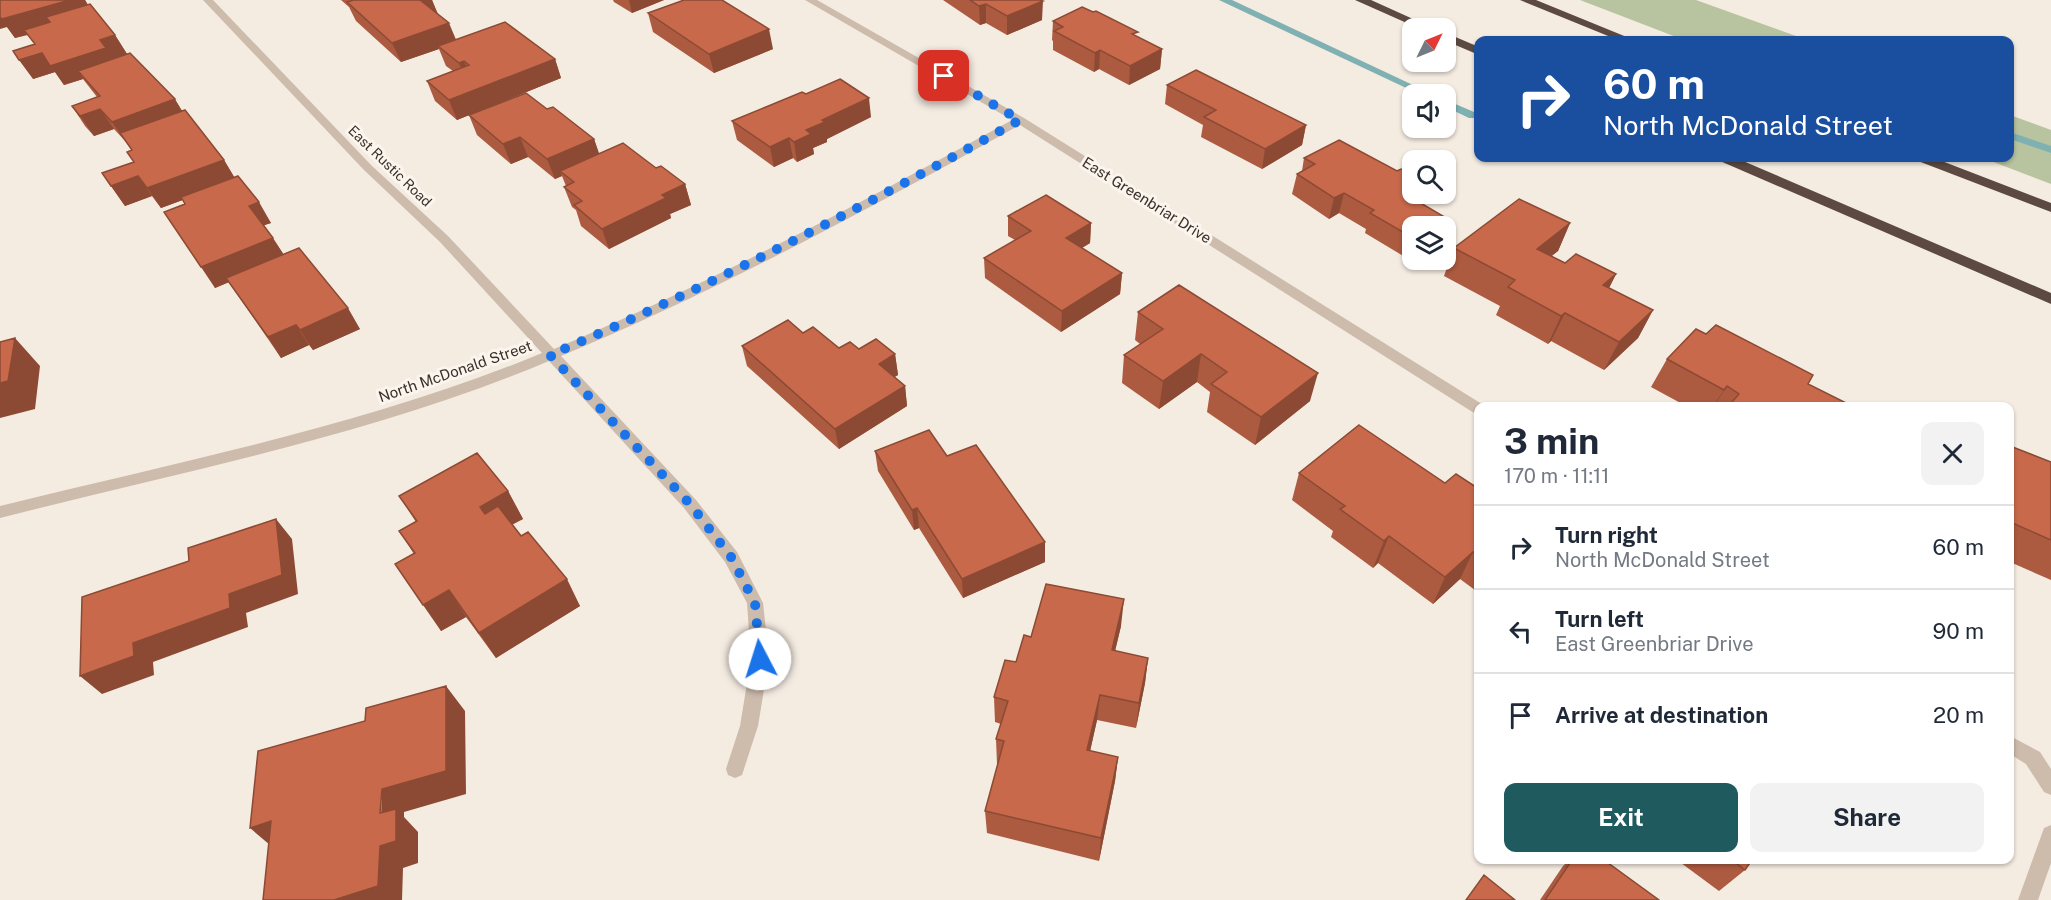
<!DOCTYPE html>
<meta charset="utf-8">
<style>
:root{--surface:#fff;--page:#f2f2f3;--text:#1f2937;--muted:#747a83;--line:#e0e1e3;--accent:#1f5a5e}
body{margin:0;font-family:"Public Sans",sans-serif;background:var(--page);color:var(--text);height:100vh;display:flex;flex-direction:column;font-size:22px;white-space:nowrap}
*{box-sizing:border-box;margin:0}
p{font-size:20px;color:var(--muted)}
.icon{flex:none;width:33px;height:33px;fill:none;stroke:currentColor;stroke-width:2;stroke-linecap:round;stroke-linejoin:round}
.map{position:relative;flex:1;overflow:hidden}
.side{position:absolute;left:1474px;top:402px;width:540px;height:462px;display:flex;flex-direction:column;background:var(--surface);border-radius:12px;box-shadow:0 2px 4px #0004}
.side>*{flex:none}
.top-card{position:absolute;left:1474px;top:36px;width:540px;height:126px;border-radius:12px;box-shadow:0 2px 4px #0004;background:#1a4fa0;color:#fff;overflow:hidden}
.needle{width:39px;rotate:47deg}
.buttons{position:absolute;left:1402px;top:18px;display:grid;gap:12px}
.buttons a{display:grid;place-items:center;width:54px;height:54px;border-radius:12px;background:var(--surface);box-shadow:0 2px 4px #0004;font-size:30px}
.pin{position:absolute;display:grid;place-items:center;width:51px;height:51px;color:#fff;margin:-26px;border-radius:12px;box-shadow:0 3px 9px #0006}
.me{position:absolute;width:66px;margin:-33px;rotate:355deg;stroke-linejoin:round;filter:drop-shadow(0 0 4px #0008)}
.turn{display:flex;align-items:center;gap:21px;height:126px;padding:0 30px;font-size:27px}
.turn .icon{width:78px;height:78px;stroke-width:2.5}
.turn b{display:block;font-size:42px;line-height:51px}
.round{display:grid;place-items:center;flex:none;width:63px;height:63px;border-radius:12px;background:var(--page)}
.summary{display:flex;align-items:center;justify-content:space-between;height:102px;padding:0 30px}
h1{font-size:36px;font-weight:700;line-height:45px}
.button{display:flex;gap:12px;margin-top:auto;padding:12px 30px}
.button a{flex:1;height:69px;border-radius:12px;background:var(--accent);color:#fff;font-size:24px;font-weight:700;line-height:69px;text-align:center}
.button a+a{background:var(--page);color:var(--text)}
ul{padding:0;list-style:none}
li{display:flex;align-items:center;gap:18px;height:84px;padding:0 30px;border-top:2px solid var(--line)}
li div{flex:1}
li b{display:block;font-size:22px}
li em{font-style:normal}
.map>svg:first-child{display:block}
.green{fill:#b8c4a0}
.lines{fill:none;stroke-linecap:round;stroke-linejoin:round}
.stream{fill:#7fb0b2;fill-rule:evenodd}
.minor{fill:#cdbbac;fill-rule:evenodd}
.motorway{fill:#5c4a42;fill-rule:evenodd}
.wall{fill:#ac5a40}
.shaded-wall{fill:#8c4a34}
.building{fill:#c8694b;stroke:#8c4a34;stroke-width:1.5}
.route{stroke:#1a73e8;stroke-width:10;stroke-dasharray:0 18}
.labels{text-anchor:middle;dominant-baseline:central;stroke-width:6;stroke-linejoin:round;paint-order:stroke}
.far-street-label{font-size:14px;fill:#3b302b;stroke:#fbf5ee}
.street-label{font-size:15px;fill:#3b302b;stroke:#fbf5ee}
</style>
<div class="map">
<svg width="2051" height="900" viewBox="0 0 2051 900">
<rect width="100%" height="100%" fill="#f4ebe1"/>
<path class="green" d="M1580 0H1696L1807 40H1684Z
M2010 115 2051 130V184L1983 158H2010Z"/>
<g class="lines">
<path class="stream" d="M1219 0H1232L1432 94H1419Z
M1764 37H1772L1777 40H1759Z
M1446 100 1474 112H1479V118H1469L1446 107Z
M2010 132 2051 146V153L2010 139Z"/>
<path class="minor" d="M203 0H213L372 166 448 236 554 349C711 283 863 202 1012 120L805 0H817L1024 118 1485 406H1479V414L1474 413 1020 125C871 208 719 290 561 356L696 500 737 552 763 603 769 659 758 726 742 775 735 778 728 775 726 769 740 726 751 659 747 603 725 562 684 508 549 361C374 435 184 471 0 518V506C181 461 369 425 542 353L440 242 364 170Z
M2010 736 2040 752 2051 769V795L2044 792 2026 764 2010 754Z
M2051 825V863L2038 900H2018L2044 828Z"/>
<path class="motorway" d="M1355 0H1371L1433 28H1418Z
M1520 0H1536L1634 40H1618Z
M1446 33 1479 47V55L1446 41Z
M1718 158H1736L2051 293V304L1720 161Z
M1916 158H1934L2051 203V212L1918 161Z"/>
</g>
<path class="wall" d="M0 0H85L88 5 115 35 127 54 182 111 224 160 234 177 271 223 264 225 283 254 360 329 313 350 309 345 281 358 229 282 215 288 185 204 183 200 161 208 152 196 125 206 111 186 134 162 132 150 126 142 114 129 94 136 85 126 72 106 97 97 83 79 64 85 55 72 33 79 35 45 28 35 15 38 7 27Z
M341 0H432L438 14 456 40 555 59 561 78 457 120 435 101 427 81 453 71 446 66 439 49 401 62 356 21 349 7Z
M613 0H664L632 13 614 2Z
M943 0H1040L1042 20 1007 35 986 23 980 25Z
M648 13 773 49 714 73 653 32Z
M1053 21 1137 37 1162 49 1160 69 1129 85 1099 69 1094 72 1053 50V41L1052 40Z
M1167 85 1306 125 1302 145 1262 169 1201 137 1203 125 1165 104Z
M547 109 594 139 599 154 656 168 685 184 691 205 670 214 671 218 609 249 581 226 576 210 572 207 564 187 566 186 562 176 555 179 528 157 511 164 477 135 469 115Z
M871 117 827 139V142L813 148 814 154 797 162 793 158 774 167 737 140 732 121Z
M1304 158 1397 171 1419 202 1448 219 1446 226H1413V258L1410 260 1365 233 1366 229 1339 213 1329 219 1292 194 1297 174 1302 171Z
M1008 216 1091 223 1090 243 1082 248 1122 273 1120 294 1061 332 985 278 984 258 1015 240 1008 236Z
M1570 223 1558 251 1551 256 1565 263 1616 274 1609 288 1653 310 1638 338 1604 370 1551 341 1548 344 1496 315 1500 306 1444 276 1454 248Z
M1138 312 1310 401 1255 445 1207 412 1210 392 1197 382 1159 409 1122 383 1124 355 1140 344 1135 340Z
M803 333 839 348 859 349 895 354 898 375 894 377 905 386 907 406 839 449 747 366 742 346Z
M1706 334 1808 384 1852 406H1686L1651 387 1667 359Z
M2010 446 2051 462V580L2010 562Z
M875 451 947 456 1045 562 963 598 919 528 914 530 878 471Z
M1299 473 1445 483 1479 489V593L1460 579 1433 604 1378 563 1373 568 1331 537 1333 531 1292 500Z
M508 491 523 519 512 524 580 606 496 658 466 617 441 631 414 554 399 531 416 522 399 496Z
M1121 626 1115 651 1148 658 1145 683 1136 728 1097 720 1090 751 1118 757 1115 781 1099 861 987 833 985 811 998 764H997L996 739 1001 724 995 722 994 697 1031 637Z
M1569 860H1604L1659 900H1540L1563 866Z
M1677 860H1752L1745 870 1719 891Z"/>
<path class="shaded-wall" d="M70 0H85L94 15 15 38 7 27 0 29V16Z
M420 0H432L438 15Z
M629 0H664L632 13Z
M1043 1 1042 20 1007 35V16Z
M986 4V23L980 25 979 6Z
M449 23 457 42 438 46 439 49 401 62 392 43Z
M769 29 773 49 714 73 709 54Z
M115 35 127 54 78 71 83 79 64 85 55 72 33 79 19 60 42 53 100 40Z
M1162 49 1160 69 1129 85 1130 66Z
M1100 50 1099 69 1094 72 1095 53Z
M555 59 561 78 457 120 449 100Z
M464 61 472 81 467 83 459 63Z
M869 98 871 117 827 139V142L813 148 814 154 797 162 794 142 806 130 822 120Z
M175 99 187 119 120 133 126 142 112 122Z
M100 109 114 129 94 136 80 116Z
M1306 125 1302 145 1262 169 1265 149Z
M520 137 528 157 511 164 503 144Z
M789 138 793 158 774 167 770 147Z
M594 139 601 159 560 171 562 176 555 179 547 159Z
M224 160 236 180 161 208 147 188Z
M138 176 152 196 125 206 111 186Z
M685 184 691 205 670 214 671 218 609 249 602 229 662 195Z
M1413 192V194H1421L1417 206 1407 195Z
M1344 193 1339 213 1329 219 1334 198Z
M259 202 271 223 262 226 249 206Z
M1448 219 1446 226H1437Z
M1091 223 1090 243 1065 258 1066 238Z
M1570 223 1558 251 1526 277 1537 249Z
M273 238 286 258 215 288 201 267Z
M1413 250V258L1410 260Z
M1122 273 1120 294 1061 332 1062 311Z
M1616 274 1602 302 1603 285Z
M348 308 360 329 313 350 300 330Z
M1653 310 1638 338 1604 370 1619 342Z
M1565 313 1551 341 1548 344 1561 316Z
M296 325 309 345 281 358 268 337Z
M15 338 40 366 35 409 0 418V383Z
M895 354 898 375 881 385 879 364Z
M1201 354 1197 382 1159 409 1163 381Z
M1318 373 1310 401 1255 445 1261 417Z
M905 386 907 406 839 449 835 429Z
M1727 386 1714 406H1713L1724 390Z
M508 491 523 519 495 534 480 507Z
M917 508 919 528 914 530 912 510Z
M276 519 292 539 298 594 246 613 248 627 153 662 154 675 102 694 80 676 133 643 229 594Z
M1389 536 1378 563 1373 568 1384 541Z
M1045 542V562L963 598 962 579Z
M1473 552 1460 579 1433 604 1445 577Z
M567 579 580 606 496 658 479 633Z
M449 590 466 617 441 631 423 605Z
M1124 599 1121 626 1109 676 1112 650Z
M1148 658 1145 683 1136 728 1139 703Z
M446 686 465 711 466 794 404 812V817L418 832V863L403 868 402 900H334L380 846 382 789Z
M1100 695 1097 720 1085 774 1087 750Z
M1118 757 1115 781 1099 861 1101 838Z
M271 821 277 851 250 828Z"/>
<path class="building" d="M0 0H70L2 19 0 17Z
M354 0H420L449 23 392 43 347 2Z
M684 0H722L769 29 709 54 648 13Z
M970 0H1040L1043 1 1007 16 986 4 979 6Z
M90 4 115 35 100 40 106 48 50 66 42 53 19 60 13 51 35 44 24 30 50 22 46 17Z
M1082 7 1093 12 1096 11 1138 32 1132 34 1162 49 1130 66 1100 50 1095 53 1054 31 1063 27 1053 21Z
M505 22 555 59 449 100 427 81 469 65 464 61 459 63 438 46Z
M130 53 175 99 112 122 100 109 80 116 72 106 100 96 78 71Z
M1196 70 1306 125 1265 149 1204 117 1216 110 1167 85Z
M840 79 869 98 822 120 825 122 806 130 811 134 794 142 789 138 770 147 732 121 802 92 806 94Z
M526 93 547 109 553 107 594 139 547 159 520 137 503 144 469 115Z
M185 110 224 160 147 188 138 176 111 186 102 173 134 162 127 152 132 150 120 133Z
M1339 140 1397 171 1401 169 1413 175V192L1407 195 1448 219 1437 226H1413V238L1370 213 1374 210 1344 193 1334 198 1297 174 1315 164 1304 158Z
M623 143 656 168 661 166 685 184 662 195 666 198 602 229 574 205 582 201 564 187 574 182 560 171Z
M238 176 259 202 249 206 273 238 201 267 164 212 185 204 181 197Z
M1046 195 1091 223 1066 238 1122 273 1062 311 984 258 1031 231 1008 216Z
M1519 199 1570 223 1537 249 1565 263 1576 254 1616 274 1603 285 1653 310 1619 342 1565 313 1561 316 1508 287 1515 280 1454 248Z
M299 248 348 308 300 330 296 325 268 337 226 278Z
M1179 285 1318 373 1261 417 1211 384 1227 372 1201 354 1163 381 1124 355 1163 329 1138 312Z
M788 320 803 333 813 327 839 348 850 342 859 349 876 339 895 354 879 364 905 386 835 429 742 346Z
M1716 325 1813 375 1808 384 1852 406H1740L1732 402 1739 394 1727 386 1724 390 1667 359 1696 329 1706 334Z
M15 338 8 381 0 383V342Z
M1359 425 1445 483 1456 474 1479 489V556L1473 552 1445 577 1389 536 1384 541 1340 509 1345 506 1299 473Z
M929 430 947 456 976 445 1045 542 962 579 917 508 912 510 875 451Z
M2010 446 2051 462V540L2010 522Z
M477 453 508 491 480 507 485 514 498 506 521 536 528 532 567 579 479 633 449 590 423 605 395 564 415 553 399 531 417 521 399 496Z
M276 519 282 575 229 594 230 608 133 643 134 656 80 676 82 597 189 561 188 548Z
M1046 584 1124 599 1112 650 1148 658 1139 703 1100 695 1087 750 1118 757 1101 838 985 811 1004 741 996 739 1008 701 994 697 1005 660 1016 662 1024 635 1031 637Z
M446 686V771L382 789 380 813 396 809V841L380 846 378 886 334 900H263L271 821 250 828 258 751 365 721 366 708Z
M1572 860H1604L1659 900H1545Z
M1732 860H1752L1745 870Z
M1484 875 1515 900H1466Z"/>
<g class="lines">
<path class="route" d="M760 659 755 603 731 557 690 504 550 355C711 286 867 205 1020 120L944 76"/>
</g>
<g class="labels">
<g class="far-street-label">
<text transform="translate(390 166) rotate(44)">East Rustic Road</text>
</g>
<g class="street-label">
<text transform="translate(1147 200) rotate(32)">East Greenbriar Drive</text>
<text transform="translate(455 371) rotate(-19)">North McDonald Street</text>
</g>
</g>
</svg>
<div class="buttons">
<a><svg class="needle" viewBox="-14 -14 28 28"><path d="M0-13l5 13h-10z" fill="#e53935"/><path d="M0 13l5-13h-10z" fill="#747a83"/></svg></a>
<a><svg class="icon" aria-label="sound" viewBox="0 0 24 24"><path d="M4 9h4l5-4v14l-5-4H4zM17 9q2 3 0 6"/></svg></a>
<a><svg class="icon" aria-label="search" viewBox="0 0 24 24"><circle cx="10" cy="10" r="6"/><path d="M15 15l6 6"/></svg></a>
<a><svg class="icon" aria-label="layers" viewBox="0 0 24 24"><path d="M12 4l9 5-9 5-9-5zM3 14l9 5 9-5"/></svg></a>
</div>
<div class="pin" style="left:944px;top:76px;background:#d93025"><svg class="icon" aria-label="arrive" viewBox="0 0 24 24"><path d="M6 21V4h12l-3 4 3 4H6"/></svg></div>
<svg class="me" style="left:760px;top:659px" viewBox="-20 -20 40 40"><circle r="19" fill="#fff"/><path d="M0-13L10 11 0 6-10 11z" fill="#1a73e8"/></svg>
<div class="top-card">
<div class="turn"><svg class="icon" aria-label="right" viewBox="0 0 24 24"><path d="M7 20v-9h11M14 6l5 5-5 5"/></svg><div><b>60 m</b>North McDonald Street</div></div>
</div>
<section class="side">
<div class="summary"><div><h1>3 min</h1><p>170 m · 11:11</p></div><a class="round"><svg class="icon" aria-label="close" viewBox="0 0 24 24"><path d="M6 6l12 12M18 6L6 18"/></svg></a></div>
<ul>
<li><svg class="icon" aria-label="right" viewBox="0 0 24 24"><path d="M7 20v-9h11M14 6l5 5-5 5"/></svg><div><b>Turn right</b><p>North McDonald Street</p></div><em>60 m</em></li>
<li><svg class="icon" aria-label="left" viewBox="0 0 24 24"><path d="M17 20v-9H6M10 6l-5 5 5 5"/></svg><div><b>Turn left</b><p>East Greenbriar Drive</p></div><em>90 m</em></li>
<li><svg class="icon" aria-label="arrive" viewBox="0 0 24 24"><path d="M6 21V4h12l-3 4 3 4H6"/></svg><div><b>Arrive at destination</b></div><em>20 m</em></li>
</ul>
<div class="button"><a>Exit</a><a>Share</a></div>
</section>
</div>
